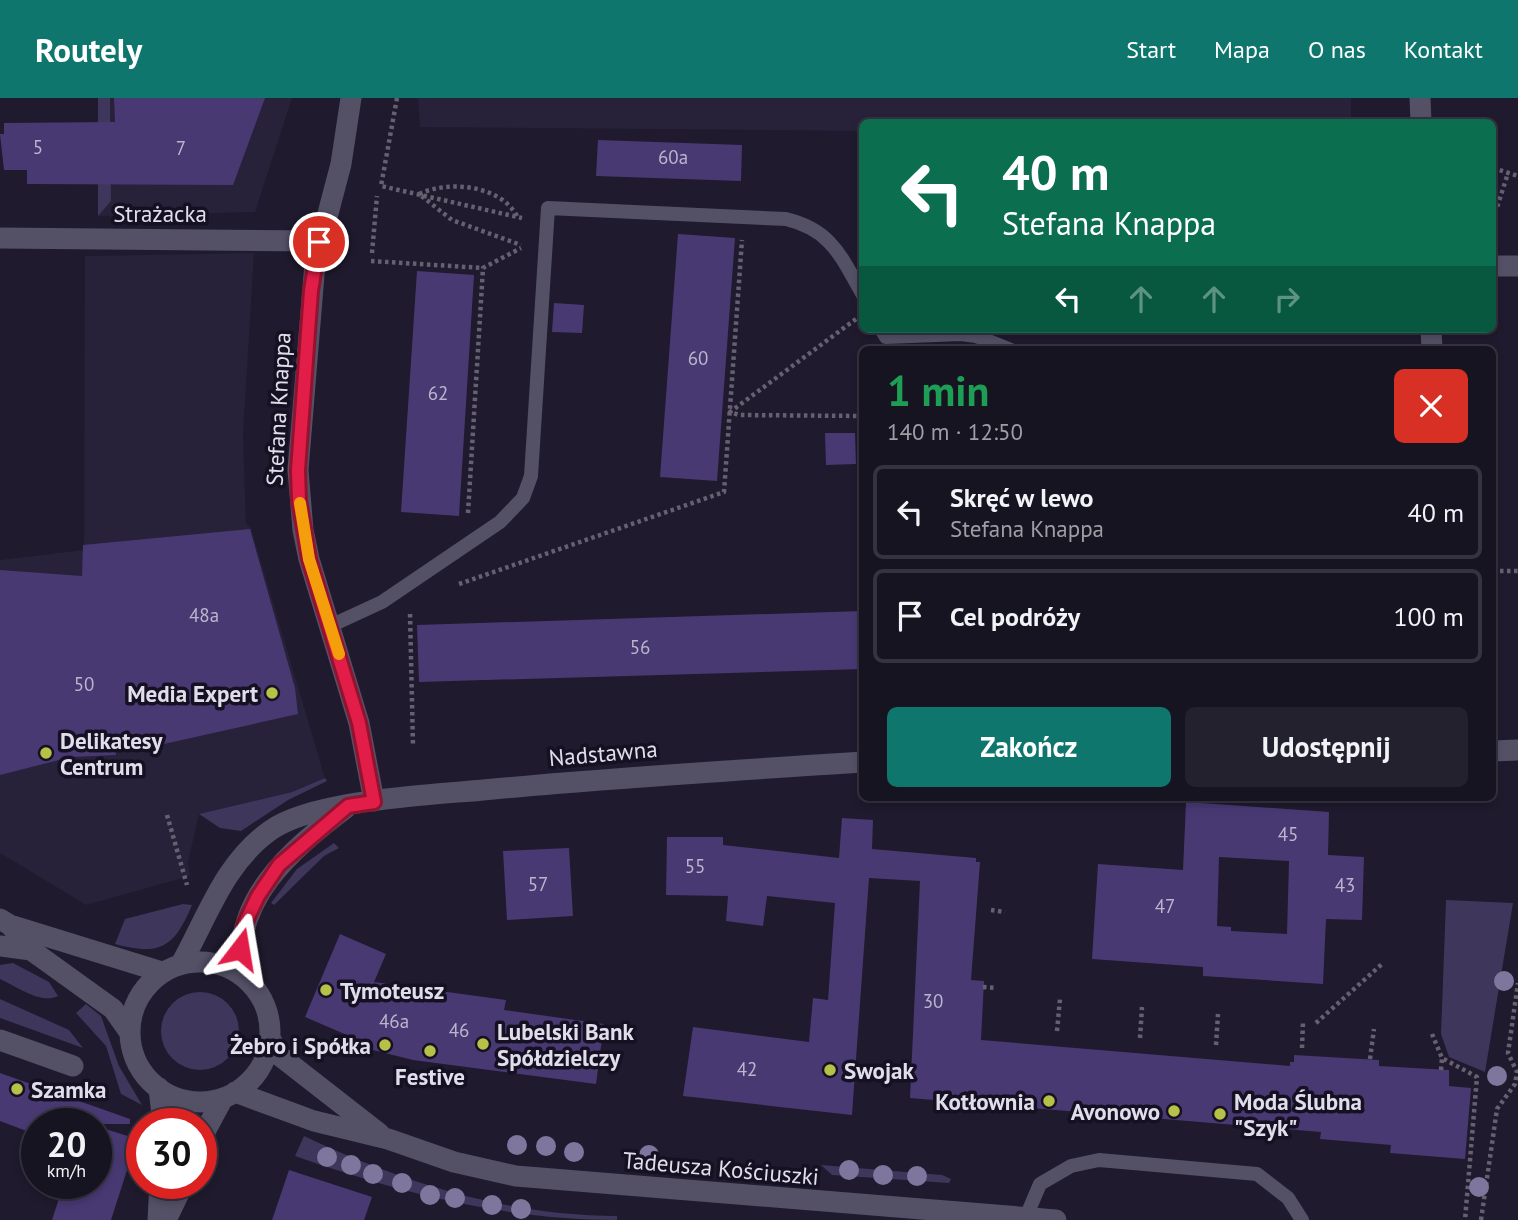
<!DOCTYPE html>
<html lang="pl">
<meta charset="utf-8">
<style>
:root{--surface:#171422;--page:#24212f;--text:#f1f3f6;--muted:#9e9ea5;--line:#363340;--accent:#0f766e}
body{margin:0;font-family:"PT Sans",sans-serif;background:var(--page);color:var(--text);height:100vh;display:flex;flex-direction:column;font-size:26px;white-space:nowrap}
*{box-sizing:border-box;margin:0}
p{font-size:23px;color:var(--muted)}
.icon{flex:none;width:38px;height:38px;fill:none;stroke:currentColor;stroke-width:2;stroke-linecap:round;stroke-linejoin:round}
.map{position:relative;flex:1;overflow:hidden}
.panel{position:absolute;left:859px;top:248px;width:637px;height:455px;display:flex;flex-direction:column;background:var(--surface);border-radius:10px;box-shadow:0 4px 10px #0003,0 0 0 2px var(--line)}
.panel>*{flex:none}
.guide{position:absolute;left:859px;top:21px;width:637px;height:214px;border-radius:10px;box-shadow:0 4px 10px #0003,0 0 0 2px var(--line);background:#0b6e4f;color:#fff;overflow:hidden}
.speed{position:absolute;left:21px;top:1010px;display:flex;gap:14px;font-size:35px;font-weight:700;text-align:center}
.speed>*{display:grid;place-content:center;width:91px;height:91px;border-radius:50%;background:var(--surface);box-shadow:0 4px 10px #0003,0 0 0 2px var(--line);line-height:1}
.speed small{font-size:18px;font-weight:400}
.speed .limit{border:10px solid #d22;background:#fff;color:#111}
.pin{position:absolute;display:grid;place-items:center;width:60px;height:60px;color:#fff;margin:-30px;border:4px solid #fff;border-radius:50%;box-shadow:0 2px 7px #0007}
.me{position:absolute;width:77px;margin:-38px;rotate:14deg;stroke-linejoin:round;filter:drop-shadow(0 0 5px #0008)}
.turn{display:flex;align-items:center;gap:24px;height:147px;padding:0 28px;font-size:32px}
.turn .icon{width:91px;height:91px;stroke-width:2.5}
.turn b{display:block;font-size:49px;line-height:60px}
.lanes{display:flex;align-items:center;height:66px;padding:0 28px;background:#0003;justify-content:center;gap:35px;direction:ltr}
.lanes .off{opacity:.35}
.round{display:grid;place-items:center;flex:none;width:74px;height:74px;border-radius:10px;background:var(--page)}
.overview{display:flex;align-items:center;justify-content:space-between;height:119px;padding:0 28px}
h1{font-size:42px;font-weight:700;line-height:52px;color:#1e9e55}
.primary-button{display:flex;gap:14px;margin-top:auto;padding:14px 28px}
.primary-button a{flex:1;height:80px;border-radius:10px;background:var(--accent);color:#fff;font-size:28px;font-weight:700;line-height:80px;text-align:center}
.primary-button a+a{background:var(--page);color:var(--text)}
ul{padding:0;list-style:none}
li{display:flex;align-items:center;gap:21px;height:94px;margin:0 14px 10px;padding:0 14px;border:4px solid var(--line);border-radius:10px}
li div{flex:1}
li b{display:block;font-size:26px}
li em{font-style:normal}
header{display:flex;align-items:center;gap:42px;box-sizing:border-box;height:98px;padding:0 35px;background:var(--accent);color:#fff}
header strong{font-size:33px}
nav{display:flex;gap:38px;margin-inline-start:auto;font-size:24px}
.map>svg:first-child{display:block}
.built{fill:#27213a}
.green{fill:#3f365c}
.building{fill:#483973;fill-rule:evenodd}
.lines{fill:none;stroke-linecap:round;stroke-linejoin:round}
.path{stroke:#656171;stroke-width:4.5;stroke-dasharray:3.5 3.5;stroke-linecap:butt}
.service{stroke:#545066;stroke-width:14}
.minor{stroke:#545066;stroke-width:21}
.tertiary{stroke:#545066;stroke-width:21}
.tree{fill:#7f769d}
.route-casing{stroke:#92132f;stroke-width:18}
.route{stroke:#e11d48;stroke-width:12}
.slow{stroke:#f59e0b;stroke-width:12}
.poi-dot{fill:#b7c148;stroke:#151123;stroke-width:2.5}
.labels{text-anchor:middle;dominant-baseline:central;stroke-width:7;stroke-linejoin:round;paint-order:stroke}
.number-label{font-size:19px;fill:#bbb5cd}
.street-label{font-size:23px;fill:#e1deeb;stroke:#151123}
.poi-label{font-size:23px;font-weight:bold;fill:#e1deeb;stroke:#151123;text-anchor:start}
</style>
<header>
<strong>Routely</strong>
<nav><a>Start</a><a>Mapa</a><a>O nas</a><a>Kontakt</a></nav>
</header>
<div class="map">
<svg width="1518" height="1122" viewBox="0 0 1518 1122">
<rect width="100%" height="100%" fill="#1f1a2d"/>
<path class="built" d="M98 0H292L255 114 98 118Z
M418 0H1351V24H863V33L420 29Z
M254 155 243 337 246 425 251 430 325 680 292 694 199 716 188 764 190 778 86 807 0 755V462L84 452 85 158Z"/>
<path class="green" d="M98 0H110L111 103 98 118Z
M325 680 327 683 288 702 241 733 220 730 199 716 292 694Z
M334 745 339 750 324 758 274 807 271 805 297 771Z
M1446 802 1513 805 1485 974 1449 959 1441 936Z
M183 806 192 807C174 850 160 858 115 846L125 821Z
M13 865 49 884 58 898C41 907 16 888 0 881V867Z
M161 933a39 39 0 1 1 78 0a39 39 0 1 1-78 0Z
M0 901 69 932 83 950 0 920Z
M86 906 101 918 119 968 142 1007 121 996 106 948 76 915Z
M304 1038C401 1084 508 1118 617 1118V1122C505 1122 400 1095 295 1058Z
M821 1067 942 1077 951 1081 949 1085 832 1077Z"/>
<path class="building" d="M114 0H265L233 87 27 86V72H4L0 36H4V25L115 24Z
M598 42 742 47 741 83 596 78Z
M678 136 735 140 717 383 660 379Z
M417 173 474 177 459 418 401 414Z
M554 205 584 207 582 235 552 234Z
M825 335H855L856 366 826 367Z
M250 431 295 590 298 616 128 654 116 652V657L71 659 0 677V472L82 478 83 447Z
M863 513V571L419 584 417 527Z
M1186 704 1329 714 1328 757 1364 759 1362 822 1326 821 1323 886 1203 878V869L1092 861 1098 766 1183 772ZM1219 759 1289 763 1287 836 1231 833V829L1217 828Z
M842 720 873 722 872 751 976 760V764H980L971 882 984 883 981 942 1290 968V964H1294V957L1379 962V968L1449 972V988L1471 990 1465 1061 1390 1055 1391 1047 1320 1041 1321 1034 910 1000 920 783 869 780 852 1017 683 998 693 929 809 944 813 900 828 902 835 805 767 798 763 828 726 823 728 798 666 797 667 739H723V747L839 760Z
M569 750 573 818 507 822 503 753Z
M340 836 386 856 374 884 506 902 504 912 604 926 596 986 413 962 361 949 363 944 305 919Z
M0 975 130 1021V1026H37V1037L0 1023Z
M96 1028 137 1041 111 1122H52L64 1085H96Z
M289 1072 372 1099 364 1122H272Z"/>
<g class="lines">
<path class="path" d="M397 0 381 88 522 120
M1493 70 1518 78
M517 118C500 87 449 82 419 96L452 122 521 147
M1493 122 1508 75
M372 155 377 98
M371 163 483 170
M856 221 730 314 739 317 863 318
M468 415 483 170 521 150
M1493 473H1518
M459 486 724 394 742 142
M410 516 413 648
M167 717 187 787
M991 812 1005 814
M983 889 997 890
M1316 925 1382 866
M1057 933 1060 901
M1432 936 1442 960 1477 979 1465 1122
M1140 940 1142 909
M1216 947 1218 916
M1302 950 1303 924
M1370 961 1374 931
M1441 972 1442 960
M1481 1122 1497 1011 1515 986 1517 974 1508 955 1518 885"/>
<path class="service" d="M881 231 886 239 961 236 976 238 1011 252
M330 528 382 504 500 424 523 400 531 378 548 110 786 121C832 132 841 159 863 197
M1026 1119 1040 1086 1071 1068 1099 1062 1257 1076 1288 1100 1302 1122"/>
<path class="minor" d="M351 0 341 66 315 165 298 372 303 432 309 461 359 625 374 703
M1420 0 1421 24
M0 140 319 143
M1493 168H1518
M1431 231 1432 252
M1493 653 1518 652
M0 848 31 852
M181 866C208 818 224 765 271 732 314 702 429 697 483 692 609 680 736 672 863 664
M244 879C228 804 292 751 346 710
M0 942 73 968
M159 990 163 1026
M201 1041 223 1000
M158 1122 160 1085
M166 1122 184 1085"/>
<path class="tertiary" d="M0 821 10 827 162 874
M10 827 31 852 113 911 130 935
M130 934a70 70 0 1 1 140 0a70 70 0 1 1-140 0Z
M270 940 280 958 380 1036
M235 994 314 1023 388 1041 454 1064 516 1078 1056 1122"/>
</g>
<g class="tree">
<circle cx="1504" cy="883" r="10"/>
<circle cx="1497" cy="978" r="10"/>
<circle cx="517" cy="1047" r="10"/>
<circle cx="546" cy="1048" r="10"/>
<circle cx="574" cy="1054" r="10"/>
<circle cx="649" cy="1057" r="10"/>
<circle cx="327" cy="1059" r="10"/>
<circle cx="351" cy="1067" r="10"/>
<circle cx="849" cy="1072" r="10"/>
<circle cx="373" cy="1076" r="10"/>
<circle cx="883" cy="1077" r="10"/>
<circle cx="917" cy="1078" r="10"/>
<circle cx="402" cy="1085" r="10"/>
<circle cx="1479" cy="1089" r="10"/>
<circle cx="430" cy="1097" r="10"/>
<circle cx="455" cy="1100" r="10"/>
<circle cx="492" cy="1107" r="10"/>
<circle cx="521" cy="1111" r="10"/>
</g>
<g class="lines">
<defs>
<path id="route" d="M240 851 245 825 258 798 279 767 348 708 374 704 359 625 309 461 299 402 298 372 311 193 319 144"/>
</defs>
<use href="#route" class="route-casing"/>
<use href="#route" class="route"/>
<path class="slow" d="M300 405 309 461 339 556"/>
</g>
<g class="poi-dot">
<circle cx="272" cy="595" r="7"/>
<circle cx="46" cy="655" r="7"/>
<circle cx="326" cy="892" r="7"/>
<circle cx="483" cy="946" r="7"/>
<circle cx="385" cy="947" r="7"/>
<circle cx="430" cy="953" r="7"/>
<circle cx="830" cy="972" r="7"/>
<circle cx="17" cy="991" r="7"/>
<circle cx="1049" cy="1003" r="7"/>
<circle cx="1174" cy="1013" r="7"/>
<circle cx="1220" cy="1016" r="7"/>
</g>
<g class="labels">
<g class="number-label">
<text x="38" y="49">5</text>
<text x="181" y="50">7</text>
<text x="673" y="59">60a</text>
<text x="698" y="260">60</text>
<text x="438" y="295">62</text>
<text x="204" y="517">48a</text>
<text x="640" y="549">56</text>
<text x="84" y="586">50</text>
<text x="1288" y="736">45</text>
<text x="695" y="768">55</text>
<text x="538" y="786">57</text>
<text x="1345" y="787">43</text>
<text x="1165" y="808">47</text>
<text x="933" y="903">30</text>
<text x="394" y="923">46a</text>
<text x="459" y="932">46</text>
<text x="747" y="971">42</text>
</g>
<g class="street-label">
<text x="160" y="115">Strażacka</text>
<text transform="translate(278 311) rotate(-87)">Stefana Knappa</text>
<text transform="translate(603 655) rotate(-5)">Nadstawna</text>
<text transform="translate(721 1070) rotate(5)">Tadeusza Kościuszki</text>
</g>
<g class="poi-label">
<text x="258" y="595" text-anchor="end">Media Expert</text>
<text x="60" y="642">Delikatesy<tspan x="60" dy="26">Centrum</tspan></text>
<text x="340" y="892">Tymoteusz</text>
<text x="497" y="933">Lubelski Bank<tspan x="497" dy="26">Spółdzielczy</tspan></text>
<text x="371" y="947" text-anchor="end">Żebro i Spółka</text>
<text x="844" y="972">Swojak</text>
<text x="430" y="978" text-anchor="middle">Festive</text>
<text x="31" y="991">Szamka</text>
<text x="1035" y="1003" text-anchor="end">Kotłownia</text>
<text x="1234" y="1003">Moda Ślubna<tspan x="1234" dy="26">"Szyk"</tspan></text>
<text x="1160" y="1013" text-anchor="end">Avonowo</text>
</g>
</g>
</svg>
<div class="speed"><div>20<small>km/h</small></div><div class="limit">30</div></div>
<div class="pin" style="left:319px;top:144px;background:#d93025"><svg class="icon" aria-label="arrive" viewBox="0 0 24 24"><path d="M6 21V4h12l-3 4 3 4H6"/></svg></div>
<svg class="me" style="left:240px;top:851px" viewBox="-20 -20 40 40"><path d="M0-17L14 15 0 8-14 15z" fill="#e11d48" stroke="#fff" stroke-width="4"/></svg>
<div class="guide">
<div class="turn"><svg class="icon" aria-label="left" viewBox="0 0 24 24"><path d="M17 20v-9H6M10 6l-5 5 5 5"/></svg><div><b>40 m</b>Stefana Knappa</div></div>
<div class="lanes"><svg class="icon" aria-label="left" viewBox="0 0 24 24"><path d="M17 20v-9H6M10 6l-5 5 5 5"/></svg><svg class="icon off" aria-label="ahead" viewBox="0 0 24 24"><path d="M12 20V5M6 11l6-6 6 6"/></svg><svg class="icon off" aria-label="ahead" viewBox="0 0 24 24"><path d="M12 20V5M6 11l6-6 6 6"/></svg><svg class="icon off" aria-label="right" viewBox="0 0 24 24"><path d="M7 20v-9h11M14 6l5 5-5 5"/></svg></div>
</div>
<section class="panel">
<div class="overview"><div><h1>1 min</h1><p>140 m · 12:50</p></div><a class="round" style="background:#d93025;color:#fff"><svg class="icon" aria-label="close" viewBox="0 0 24 24"><path d="M6 6l12 12M18 6L6 18"/></svg></a></div>
<ul>
<li><svg class="icon" aria-label="left" viewBox="0 0 24 24"><path d="M17 20v-9H6M10 6l-5 5 5 5"/></svg><div><b>Skręć w lewo</b><p>Stefana Knappa</p></div><em>40 m</em></li>
<li><svg class="icon" aria-label="arrive" viewBox="0 0 24 24"><path d="M6 21V4h12l-3 4 3 4H6"/></svg><div><b>Cel podróży</b></div><em>100 m</em></li>
</ul>
<div class="primary-button"><a>Zakończ</a><a>Udostępnij</a></div>
</section>
</div>
